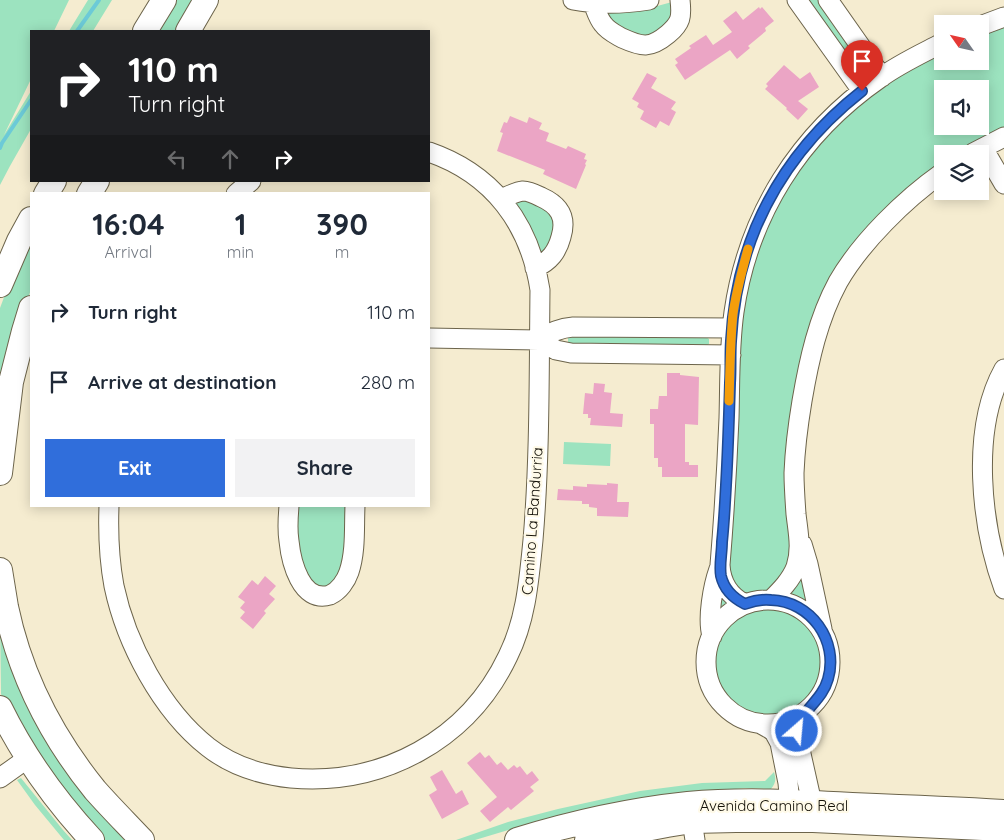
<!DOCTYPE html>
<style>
:root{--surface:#fff;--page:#f2f2f3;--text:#1f2937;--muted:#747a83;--accent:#306edb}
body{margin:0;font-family:Quicksand,sans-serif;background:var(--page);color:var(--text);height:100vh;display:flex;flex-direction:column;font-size:19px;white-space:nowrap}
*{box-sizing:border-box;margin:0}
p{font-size:16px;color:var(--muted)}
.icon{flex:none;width:28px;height:28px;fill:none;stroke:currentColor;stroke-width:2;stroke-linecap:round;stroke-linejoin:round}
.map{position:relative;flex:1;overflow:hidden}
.drawer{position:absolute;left:30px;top:192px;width:400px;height:315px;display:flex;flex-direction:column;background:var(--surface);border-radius:0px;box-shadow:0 2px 12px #0003}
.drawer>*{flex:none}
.banner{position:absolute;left:30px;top:30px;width:400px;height:152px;border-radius:0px;box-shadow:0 2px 12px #0003;background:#202124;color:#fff;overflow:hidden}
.needle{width:32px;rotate:304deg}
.controls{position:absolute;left:934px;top:15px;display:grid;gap:10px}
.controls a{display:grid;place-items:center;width:55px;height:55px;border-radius:0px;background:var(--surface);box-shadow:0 2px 12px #0003;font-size:25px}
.pin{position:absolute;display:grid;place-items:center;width:42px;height:42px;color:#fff;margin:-51px -21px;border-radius:50% 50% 50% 0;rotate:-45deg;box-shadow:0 0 5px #0007}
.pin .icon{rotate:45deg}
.me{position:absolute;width:55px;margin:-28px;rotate:27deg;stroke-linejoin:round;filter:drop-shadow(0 0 4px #0008)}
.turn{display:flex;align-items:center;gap:18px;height:105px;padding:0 15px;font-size:22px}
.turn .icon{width:65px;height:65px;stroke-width:2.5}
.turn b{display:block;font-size:35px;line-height:42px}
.lanes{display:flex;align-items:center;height:48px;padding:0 15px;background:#0003;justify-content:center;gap:25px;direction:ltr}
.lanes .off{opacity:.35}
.eta{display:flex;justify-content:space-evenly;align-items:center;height:85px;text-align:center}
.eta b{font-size:30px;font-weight:700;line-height:35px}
.button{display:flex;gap:10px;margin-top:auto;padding:10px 15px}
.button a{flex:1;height:58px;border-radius:0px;background:var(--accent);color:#fff;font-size:20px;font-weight:700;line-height:58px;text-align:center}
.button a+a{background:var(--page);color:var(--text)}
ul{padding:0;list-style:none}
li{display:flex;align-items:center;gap:15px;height:70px;padding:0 15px}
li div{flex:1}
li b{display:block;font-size:19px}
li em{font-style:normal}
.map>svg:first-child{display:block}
.green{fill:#9ce3bf;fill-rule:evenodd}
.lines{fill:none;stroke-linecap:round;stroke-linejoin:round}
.stream{stroke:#6ccad7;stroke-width:4}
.building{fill:#eba5c5}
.minor-casing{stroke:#6c644b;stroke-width:21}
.major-casing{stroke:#6c644b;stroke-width:26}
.minor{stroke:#fff;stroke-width:19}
.major{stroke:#fff;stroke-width:24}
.route-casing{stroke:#1f488e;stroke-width:12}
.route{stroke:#306edb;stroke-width:9}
.slow{stroke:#f59e0b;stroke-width:9}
.labels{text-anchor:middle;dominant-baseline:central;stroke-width:4.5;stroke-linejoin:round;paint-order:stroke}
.street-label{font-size:15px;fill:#131007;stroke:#fffae8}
</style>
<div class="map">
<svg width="1004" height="840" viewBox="0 0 1004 840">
<rect width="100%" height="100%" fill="#f5ecd0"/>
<path class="green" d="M0 0H69L54 31H31V79L4 135 31 91V129L10 166 0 185Z
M88 0H112L93 31H69Z
M172 0H198L179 31H153Z
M805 0H820L861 63 855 66Z
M672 2 675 19 644 40 612 22 606 13 639 11Z
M1004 25V127L952 154H942V162L894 201 844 259 790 421 809 604 792 596 770 592 750 595 732 601 718 614 746 281 763 232 794 171 837 122 868 97 901 74 942 53V61H980V35ZM942 89H980V126H942Z
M521 197 553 212 555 239 541 255 530 227 524 217 514 204Z
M31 234V289L16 336 0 415V308L12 276Z
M572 334 704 336 709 339V344L704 348 572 346 568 343V338Z
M564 442 611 444 610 466 563 464Z
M296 506H348L343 565 339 575 331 585 326 587 318 588 307 579 295 537Z
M714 662a55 55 0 1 1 110 0a55 55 0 1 1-110 0Z
M0 616 130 840H99L23 741 1 694Z
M774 772C776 779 776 783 771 789L745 788 635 800 539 821 475 840H456L508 822 558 809 640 791 702 783 765 781Z
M21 778 63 830 72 840H64L35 805 17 780Z"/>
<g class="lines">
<path class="stream" d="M77 31 99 0
M0 148 2 143 31 100"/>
</g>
<path class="building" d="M759 7 760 9 762 7 774 21 765 28 766 31 748 46 750 48 737 59 730 50 685 80 675 65 678 63 675 59 691 48 689 46 706 35 713 45 732 32 723 21 736 11 743 20Z
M784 65 800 79 810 72 819 87 798 101 808 109 798 120 786 109 787 108 765 89 768 86 766 84Z
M647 73 657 78 651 88 676 102 671 109 676 112 669 126 660 121 656 128 640 119 644 111 637 107 639 103 632 99Z
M510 116 527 123 529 117 542 123 539 129 549 133 546 141 566 149 568 146 586 154 584 159 587 160 585 164 586 165 576 189 543 174 545 170 497 151 503 133 500 132 504 122 507 123Z
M667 373H680V375L699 377 698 425 685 424V462H689V465H698V477H662V467H658V458H654V424H650V409H658L659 396H667Z
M594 383 605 384 604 392 612 393 610 413 623 414 622 427 590 425 591 418H588V414H583L585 393 593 394Z
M607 483 618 484 617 502H629L628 517 597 516V508L589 507V504H582V501L557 500 558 489 573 490V486L587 487V484L607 485Z
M265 576 276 586 269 594 275 599 264 611 266 613 253 629 240 618 245 612 240 608 245 602 238 597 252 580 258 585Z
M480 752 485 758 489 755 497 765 501 762 508 770 514 765 517 768 520 766 527 775 532 771 539 780 530 787 534 791 511 810 508 807 490 822 480 811 497 797 467 763Z
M442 770 456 794 462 790 469 804 442 819 429 795 437 790 430 777Z"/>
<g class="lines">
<defs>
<path id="minor" d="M573 0C599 5 624 4 649 0
M797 0 862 91
M828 0 882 77
M593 3C596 10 598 18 603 24 608 31 615 34 622 38 642 47 650 49 668 34 681 23 682 17 680 0
M980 26 1004 17
M983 148 1004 184
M973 153 1004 137
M236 194 251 181
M501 199C508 196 515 192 523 191 529 191 535 194 541 197 559 205 567 217 561 237 557 252 550 261 535 268
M429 338 539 340 556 350 571 353 731 355
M539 340C550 332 560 328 573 327L732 328
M1004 369C970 430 981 526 1004 589
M109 506C108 533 109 559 114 586 126 643 161 710 208 747 232 766 262 775 291 778 383 786 468 740 508 656 526 620 529 580 533 540 540 457 539 373 540 290 530 224 493 174 429 152
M289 506C288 518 287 529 289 541 291 561 301 604 330 595 339 591 346 581 349 572 356 551 354 527 355 506
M802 544 808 564 822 629
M706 662a62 62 0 1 1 124 0a62 62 0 1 1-124 0Z
M771 600C781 590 791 580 796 567 802 549 798 532 796 514 795 500 794 486 794 473 795 448 798 425 802 401 809 360 818 319 838 282 861 242 905 199 942 173
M745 604C729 596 721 583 720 565 724 516 727 467 729 418 730 383 729 347 734 312 748 215 799 134 880 78 899 64 921 54 942 43
M712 636C707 618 713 586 719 569
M808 710C801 718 797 725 797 736L812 803V816
M761 724 770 729 774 732 780 743 788 783 791 815
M0 778 28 758
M690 808 695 840"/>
<path id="major" d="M145 31 164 0
M188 31 206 0
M46 194 54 181
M89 194 97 181
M0 285 19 241 31 219
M0 473 11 382 24 331 31 308
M0 570C2 582 4 595 6 607 20 674 52 737 95 790 110 807 126 823 142 840
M0 708C24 757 55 800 92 840
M517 840C572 823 631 810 688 804 742 799 798 802 852 805 903 807 953 809 1004 812
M587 840 667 825 692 821 736 820H813L1004 829"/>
</defs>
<use href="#minor" class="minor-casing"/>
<use href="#major" class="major-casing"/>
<use href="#minor" class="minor"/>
<use href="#major" class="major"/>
</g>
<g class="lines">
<defs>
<path id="route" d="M797 731C801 710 822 701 828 679 839 641 811 601 771 600 762 599 753 601 745 604 733 598 724 589 721 576 719 566 722 553 722 542 724 523 725 504 726 485 728 451 729 417 730 383 731 369 730 355 731 341 733 303 741 263 756 227 779 173 816 127 862 91"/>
</defs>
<use href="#route" class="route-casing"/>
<use href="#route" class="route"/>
<path class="slow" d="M729 401C730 372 730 343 733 314 736 292 742 271 748 249"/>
</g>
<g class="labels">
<g class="street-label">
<text transform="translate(532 521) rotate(-86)">Camino La Bandurria</text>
<text x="774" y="805">Avenida Camino Real</text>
</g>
</g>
</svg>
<div class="controls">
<a><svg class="needle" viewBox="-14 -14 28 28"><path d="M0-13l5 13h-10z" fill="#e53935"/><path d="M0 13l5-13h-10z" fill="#747a83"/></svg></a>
<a><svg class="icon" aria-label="sound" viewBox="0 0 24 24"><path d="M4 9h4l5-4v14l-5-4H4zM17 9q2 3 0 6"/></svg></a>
<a><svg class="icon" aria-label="layers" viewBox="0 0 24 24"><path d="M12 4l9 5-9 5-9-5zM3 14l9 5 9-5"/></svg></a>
</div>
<div class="pin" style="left:862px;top:91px;background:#d93025"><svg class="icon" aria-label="arrive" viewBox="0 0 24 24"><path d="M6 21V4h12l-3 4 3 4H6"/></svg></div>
<svg class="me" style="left:797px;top:731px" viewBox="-20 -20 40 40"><circle r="17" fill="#306edb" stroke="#fff" stroke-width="3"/><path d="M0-11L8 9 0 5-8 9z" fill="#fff"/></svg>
<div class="banner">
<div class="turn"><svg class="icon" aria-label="right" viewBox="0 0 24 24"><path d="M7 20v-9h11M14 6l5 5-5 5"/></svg><div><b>110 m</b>Turn right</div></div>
<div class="lanes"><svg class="icon off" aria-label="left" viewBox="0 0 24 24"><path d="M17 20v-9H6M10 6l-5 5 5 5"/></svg><svg class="icon off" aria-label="ahead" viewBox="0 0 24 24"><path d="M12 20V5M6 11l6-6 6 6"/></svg><svg class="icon" aria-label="right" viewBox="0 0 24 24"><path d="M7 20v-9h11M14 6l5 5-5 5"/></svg></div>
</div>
<section class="drawer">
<div class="eta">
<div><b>16:04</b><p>Arrival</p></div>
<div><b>1</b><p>min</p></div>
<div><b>390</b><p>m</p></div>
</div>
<ul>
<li><svg class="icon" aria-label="right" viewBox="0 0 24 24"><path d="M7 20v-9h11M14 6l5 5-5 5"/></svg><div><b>Turn right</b></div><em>110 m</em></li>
<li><svg class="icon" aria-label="arrive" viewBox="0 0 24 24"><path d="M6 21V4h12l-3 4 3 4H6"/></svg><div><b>Arrive at destination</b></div><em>280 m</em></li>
</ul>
<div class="button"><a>Exit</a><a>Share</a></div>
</section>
</div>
